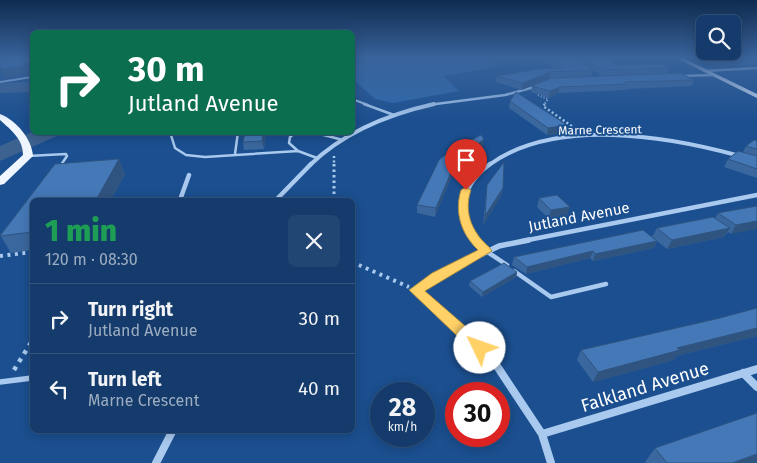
<!DOCTYPE html>
<meta charset="utf-8">
<style>
:root{--surface:#143b6b;--page:#214673;--text:#f1f3f6;--muted:#9dadc1;--line:#33557e}
body{margin:0;font-family:"Fira Sans",sans-serif;background:var(--page);color:var(--text);height:100vh;display:flex;flex-direction:column;font-size:19px;white-space:nowrap}
*{box-sizing:border-box;margin:0}
p{font-size:16px;color:var(--muted)}
.icon{flex:none;width:28px;height:28px;fill:none;stroke:currentColor;stroke-width:2;stroke-linecap:round;stroke-linejoin:round}
.map{position:relative;flex:1;overflow:hidden}
.side{position:absolute;left:30px;top:198px;width:325px;height:235px;display:flex;flex-direction:column;background:var(--surface);border-radius:8px;box-shadow:0 2px 12px #0003,0 0 0 1px var(--line)}
.side>*{flex:none}
.banner{position:absolute;left:30px;top:30px;width:325px;height:105px;border-radius:8px;box-shadow:0 2px 12px #0003,0 0 0 1px var(--line);background:#0b6e4f;color:#fff;overflow:hidden}
.fabs{position:absolute;left:696px;top:15px;display:grid;gap:10px}
.fabs a{display:grid;place-items:center;width:45px;height:45px;border-radius:8px;background:var(--surface);box-shadow:0 2px 12px #0003,0 0 0 1px var(--line);font-size:25px}
.speed{position:absolute;left:370px;top:382px;display:flex;gap:10px;font-size:25px;font-weight:700;text-align:center}
.speed>*{display:grid;place-content:center;width:65px;height:65px;border-radius:50%;background:var(--surface);box-shadow:0 2px 12px #0003,0 0 0 1px var(--line);line-height:1}
.speed small{font-size:12px;font-weight:400}
.speed .limit{border:8px solid #d22;background:#fff;color:#111}
.pin{position:absolute;display:grid;place-items:center;width:42px;height:42px;color:#fff;margin:-51px -21px;border-radius:50% 50% 50% 0;rotate:-45deg;box-shadow:0 0 5px #0007}
.pin .icon{rotate:45deg}
.me{position:absolute;width:55px;margin:-28px;rotate:312deg;stroke-linejoin:round;filter:drop-shadow(0 0 4px #0008)}
.turn{display:flex;align-items:center;gap:18px;height:105px;padding:0 15px;font-size:22px}
.turn .icon{width:65px;height:65px;stroke-width:2.5}
.turn b{display:block;font-size:35px;line-height:42px}
.round{display:grid;place-items:center;flex:none;width:52px;height:52px;border-radius:8px;background:var(--page)}
.overview{display:flex;align-items:center;justify-content:space-between;height:85px;padding:0 15px}
h1{font-size:30px;font-weight:800;line-height:38px;color:#1e9e55}
ul{padding:0;list-style:none}
li{display:flex;align-items:center;gap:15px;height:70px;padding:0 15px;border-top:1px solid var(--line)}
li div{flex:1}
li b{display:block;font-size:19px}
li em{font-style:normal}
.map>svg:first-child{display:block}
.green{fill:#2e69ad}
.lines{fill:none;stroke-linecap:round;stroke-linejoin:round}
.river{fill:#3c6290;fill-rule:evenodd}
.path-far4{stroke:#a9c9ee;stroke-width:2;stroke-dasharray:1 2;stroke-linecap:butt}
.path-far3{stroke:#a9c9ee;stroke-width:2.5;stroke-dasharray:2 2.5;stroke-linecap:butt}
.path-far2{stroke:#a9c9ee;stroke-width:3;stroke-dasharray:2.5 3;stroke-linecap:butt}
.path-far1{stroke:#a9c9ee;stroke-width:4;stroke-dasharray:3 4.5;stroke-linecap:butt}
.path{stroke:#a9c9ee;stroke-width:4.5;stroke-dasharray:4 5.5;stroke-linecap:butt}
.service-far4{stroke:#a9c9ee;stroke-width:2}
.service-far3{stroke:#a9c9ee;stroke-width:2.5}
.service-far2{stroke:#a9c9ee;stroke-width:3}
.service-far1{stroke:#a9c9ee;stroke-width:4.5}
.service{stroke:#a9c9ee;stroke-width:5.5}
.minor-far4{stroke:#a9c9ee;stroke-width:2.5}
.minor-far3{stroke:#a9c9ee;stroke-width:4}
.minor-far2{stroke:#a9c9ee;stroke-width:4.5}
.minor-far1{stroke:#a9c9ee;stroke-width:5.5}
.minor{stroke:#a9c9ee;stroke-width:8}
.secondary{fill:#d6e6fa;fill-rule:evenodd}
.primary{fill:#f0f6ff;fill-rule:evenodd}
.wall{fill:#3a679d}
.shaded-wall{fill:#305480}
.building{fill:#4478b7;stroke:#305480}
.route{fill:#ffd166;stroke:#a68842}
.labels{text-anchor:middle;dominant-baseline:central;stroke-width:4;stroke-linejoin:round;paint-order:stroke}
.far-street-label{font-size:12px;fill:#fff;stroke:#1b4f8f}
.street-label{font-size:15px;fill:#fff;stroke:#1b4f8f}
.near-street-label{font-size:18px;fill:#fff;stroke:#1b4f8f}
</style>
<div class="map">
<svg width="757" height="463" viewBox="0 0 757 463">
<rect width="100%" height="100%" fill="#1b4f8f"/>
<path class="green" d="M353 57H482L500 66 443 76 459 91 393 103 375 99 353 79Z
M689 57H757V65C734 66 711 67 689 57Z"/>
<g class="lines">
<path class="river" d="M32 82V92L0 93V83Z
M32 132H60L57 136 0 161V146Z"/>
<path class="path-far4" d="M538 95 548 99 544 105"/>
<path class="path-far3" d="M545 104 543 106 573 127
M334 156V165"/>
<path class="path-far2" d="M334 164V200"/>
<path class="path-far1" d="M0 256 32 252
M352 262 409 287"/>
<path class="path" d="M14 370 32 341"/>
<path class="service-far4" d="M0 82 32 77
M352 99 368 105"/>
<path class="service-far3" d="M364 104 394 115
M170 132 175 148 186 155 205 157 298 151
M296 132 290 137 289 143 298 151 317 158
M312 132 343 140
M235 154 238 132
M28 156 66 154 67 156 61 165"/>
<path class="service-far2" d="M60 166 62 164"/>
<path class="service-far1" d="M486 251 507 265
M514 271 551 297 606 284"/>
<path class="service" d="M0 382 32 378"/>
<path class="minor-far4" d="M704 71 757 68
M680 76 713 75
M428 105 505 95 538 86"/>
<path class="minor-far3" d="M310 165C343 133 389 114 434 104
M489 165C555 117 667 136 740 156"/>
<path class="minor-far2" d="M180 200 189 175
M276 200 311 164
M477 241C454 213 463 184 490 164
M523 241 757 195"/>
<path class="minor-far1" d="M476 240 486 251
M470 339 416 290 437 276 499 246 529 240"/>
<path class="minor" d="M468 338 493 360 542 434 551 463
M743 373 757 387
M542 434 757 369
M156 463 173 430"/>
<path class="secondary" d="M674 57H681L757 94V98Z"/>
<path class="primary" d="M0 114C16 120 32 139 33 156L4 184 0 185V176L23 155C23 139 12 131 0 120Z"/>
</g>
<path class="wall" d="M540 57H604L617 65 669 68 667 74 601 76 593 70 591 76 694 80 692 86 626 89 625 90 558 93 549 98 531 92 532 86 551 78H549L522 90 496 82 497 76 553 68Z
M510 101 567 125 565 133 547 135 509 108Z
M266 132 264 149 244 150 243 142Z
M757 141V178L724 167 728 159 743 152 746 146Z
M483 147 453 173 435 217 417 213V205Z
M119 159 125 174 111 200H32V250L11 253 0 235 55 164Z
M487 185 503 188 501 196 483 225Z
M539 198 567 216 549 219 537 207Z
M757 206 731 234 728 232 724 237 667 249 652 237 657 228 715 219 718 213Z
M657 241 654 248 593 261 590 258 526 274 512 265 514 257Z
M517 272 516 277 482 297 469 286 470 281Z
M757 308V336L676 356 674 360 593 382 577 360 581 350 720 318Z
M757 413V462L755 463H646L645 462 655 448Z"/>
<path class="shaded-wall" d="M32 62V71L27 72 23 63Z
M0 65 24 66 28 75 5 78 2 71 0 72Z
M550 72 549 78 522 90 523 83Z
M560 87 558 93 549 98 550 91Z
M567 125 565 133 547 135 548 128Z
M263 132H266L264 149 262 141Z
M484 139 483 147 453 173 435 217 436 208 454 165Z
M119 159 125 174 111 200H96Z
M503 188 501 196 483 225 485 216Z
M570 207 567 216 549 219 551 210Z
M757 221V229L731 234 736 225Z
M730 228 724 237 667 249 672 240Z
M657 241 654 248 593 261 595 254Z
M593 251 590 258 526 274 527 267Z
M517 272 516 277 482 297 483 292Z
M757 328V336L676 356 674 360 593 382 598 372 677 348Z
M757 454V462L755 463H732Z"/>
<path class="building" d="M0 57H32V62L23 63 24 66 1 69Z
M548 57H573L593 70 550 72 523 83 497 76 540 69 562 68Z
M583 57H604L617 65 662 64 669 68 603 70Z
M681 73 694 80 625 82 627 84 560 87 550 91 532 86 551 78Z
M516 92 567 125 548 128 510 101Z
M245 132H263L262 141 243 142Z
M481 135 484 139 454 165 436 208 417 205 439 160 450 151Z
M754 140 757 141V149L746 146Z
M738 151 757 156V169L728 159Z
M119 159 96 200H32V232L0 236 55 164Z
M504 162 503 188 485 216 487 185Z
M557 195 570 207 551 210 539 198Z
M757 206V221L736 225 718 213Z
M713 217 730 228 672 240 657 228Z
M643 230 657 241 595 254 593 251 527 267 514 257Z
M504 263 517 272 483 292 470 281Z
M757 308V328L677 348 680 350 598 372 581 350 720 318Z
M757 413V454L732 463H667L655 448Z"/>
<linearGradient id="sky" x2="0" y2="1"><stop stop-color="#0f2b4f"/><stop offset="0.47" stop-color="#39639b"/><stop offset="1" stop-color="#39639b" stop-opacity="0"/></linearGradient>
<rect width="757" height="122" fill="url(#sky)"/>
<path class="route" d="M466 187 471 190C465 208 469 224 481 239 484 243 489 246 492 251L425 291 486 344 488 348 486 353 480 355 475 353 409 290 432 273 478 250C461 234 454 212 461 190Z"/>
<g class="labels">
<g class="far-street-label">
<text transform="translate(600 130) rotate(-1)">Marne Crescent</text>
</g>
<g class="street-label">
<text transform="translate(579 217) rotate(-11)">Jutland Avenue</text>
</g>
<g class="near-street-label">
<text transform="translate(645 387) rotate(-17)">Falkland Avenue</text>
</g>
</g>
</svg>
<div class="fabs">
<a><svg class="icon" aria-label="search" viewBox="0 0 24 24"><circle cx="10" cy="10" r="6"/><path d="M15 15l6 6"/></svg></a>
</div>
<div class="speed"><div>28<small>km/h</small></div><div class="limit">30</div></div>
<div class="pin" style="left:466px;top:190px;background:#d93025"><svg class="icon" aria-label="arrive" viewBox="0 0 24 24"><path d="M6 21V4h12l-3 4 3 4H6"/></svg></div>
<svg class="me" style="left:480px;top:348px" viewBox="-20 -20 40 40"><circle r="19" fill="#fff"/><path d="M0-13L10 11 0 6-10 11z" fill="#ffd166"/></svg>
<div class="banner">
<div class="turn"><svg class="icon" aria-label="right" viewBox="0 0 24 24"><path d="M7 20v-9h11M14 6l5 5-5 5"/></svg><div><b>30 m</b>Jutland Avenue</div></div>
</div>
<section class="side">
<div class="overview"><div><h1>1 min</h1><p>120 m · 08:30</p></div><a class="round"><svg class="icon" aria-label="close" viewBox="0 0 24 24"><path d="M6 6l12 12M18 6L6 18"/></svg></a></div>
<ul>
<li><svg class="icon" aria-label="right" viewBox="0 0 24 24"><path d="M7 20v-9h11M14 6l5 5-5 5"/></svg><div><b>Turn right</b><p>Jutland Avenue</p></div><em>30 m</em></li>
<li><svg class="icon" aria-label="left" viewBox="0 0 24 24"><path d="M17 20v-9H6M10 6l-5 5 5 5"/></svg><div><b>Turn left</b><p>Marne Crescent</p></div><em>40 m</em></li>
</ul>
</section>
</div>
